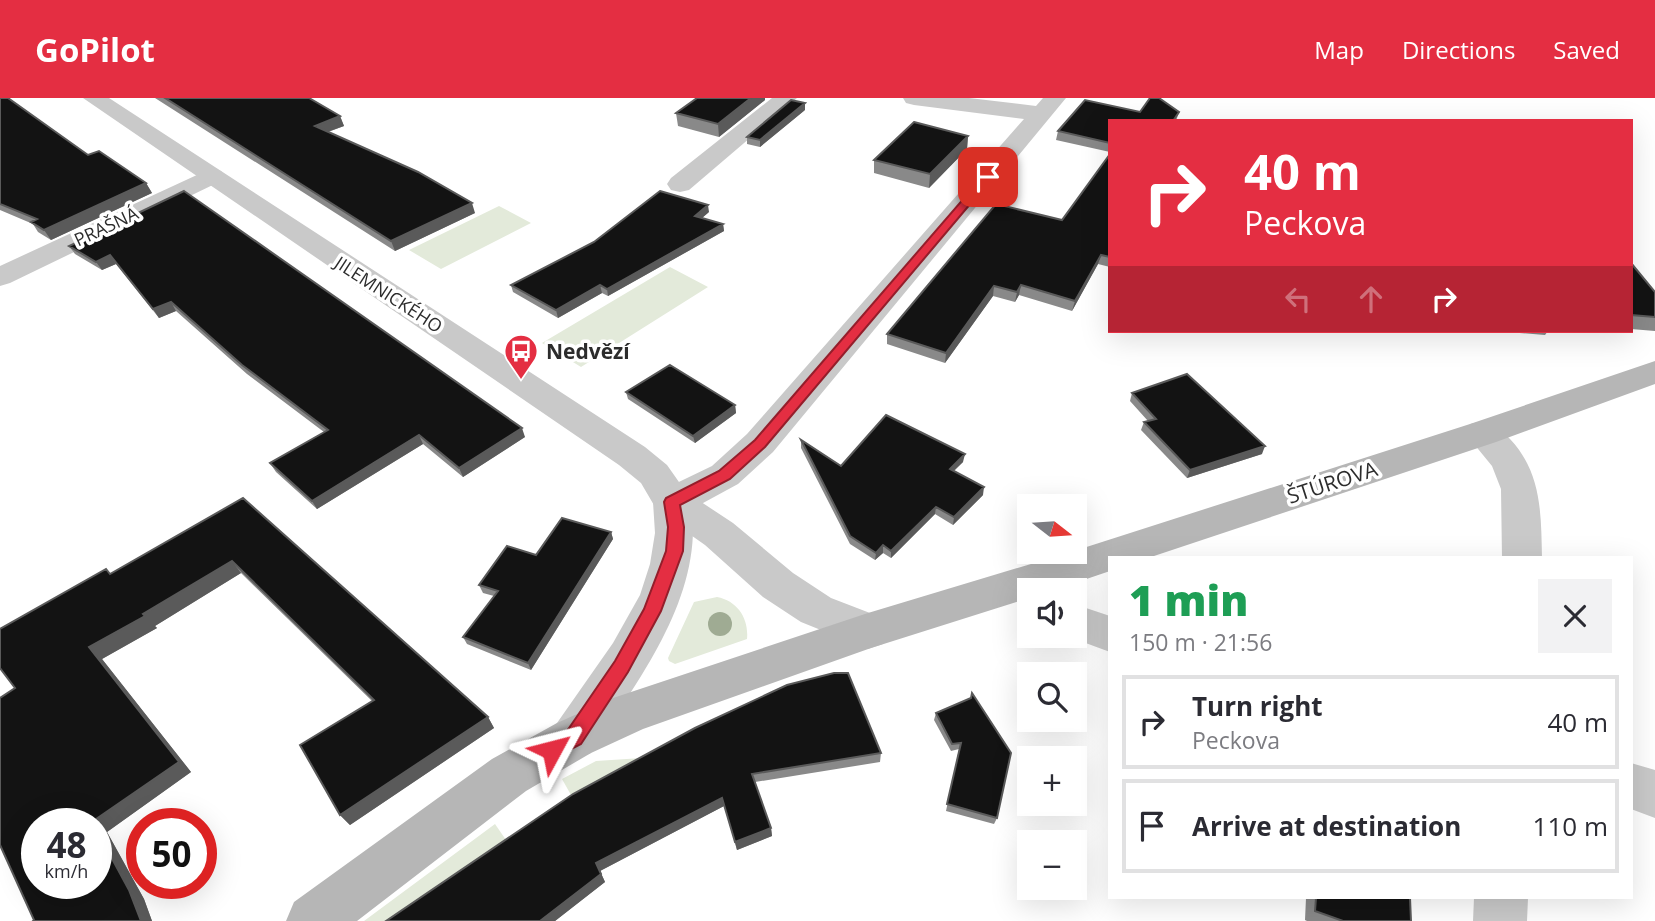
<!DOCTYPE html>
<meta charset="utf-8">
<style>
:root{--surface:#fff;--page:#f2f2f3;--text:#2b2b33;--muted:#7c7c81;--line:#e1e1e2;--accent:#e42e42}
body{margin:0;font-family:"Open Sans",sans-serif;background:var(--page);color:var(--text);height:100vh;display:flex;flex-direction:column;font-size:26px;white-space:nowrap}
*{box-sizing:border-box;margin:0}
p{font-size:23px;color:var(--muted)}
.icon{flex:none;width:38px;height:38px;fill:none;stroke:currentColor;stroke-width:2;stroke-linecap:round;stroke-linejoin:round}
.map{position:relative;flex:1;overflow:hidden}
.drawer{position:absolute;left:1108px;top:458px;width:525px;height:343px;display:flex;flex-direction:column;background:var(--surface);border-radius:0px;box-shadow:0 7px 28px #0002}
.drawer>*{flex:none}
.banner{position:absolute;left:1108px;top:21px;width:525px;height:214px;border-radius:0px;box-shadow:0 7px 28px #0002;background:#e42e42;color:#fff;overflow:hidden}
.needle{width:46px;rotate:107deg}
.buttons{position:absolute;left:1017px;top:396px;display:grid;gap:14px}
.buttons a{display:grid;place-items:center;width:70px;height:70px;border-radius:0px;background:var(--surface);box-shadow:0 7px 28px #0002;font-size:35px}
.speed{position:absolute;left:21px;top:710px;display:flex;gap:14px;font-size:35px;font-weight:700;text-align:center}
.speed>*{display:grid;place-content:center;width:91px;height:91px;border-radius:50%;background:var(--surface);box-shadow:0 7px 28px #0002;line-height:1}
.speed small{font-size:18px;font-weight:400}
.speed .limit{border:10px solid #d22;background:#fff;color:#111}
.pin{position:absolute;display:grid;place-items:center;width:60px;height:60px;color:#fff;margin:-30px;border-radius:14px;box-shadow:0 4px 10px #0006}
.me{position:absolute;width:77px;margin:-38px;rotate:52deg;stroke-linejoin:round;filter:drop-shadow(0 0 5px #0008)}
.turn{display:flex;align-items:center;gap:24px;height:147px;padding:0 21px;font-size:32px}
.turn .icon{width:91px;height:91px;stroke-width:2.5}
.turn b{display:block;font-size:49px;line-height:60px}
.lanes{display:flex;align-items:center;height:66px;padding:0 21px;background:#0003;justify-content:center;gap:35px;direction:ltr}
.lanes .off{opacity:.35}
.round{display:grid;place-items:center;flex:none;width:74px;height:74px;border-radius:0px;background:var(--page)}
.head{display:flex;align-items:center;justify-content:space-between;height:119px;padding:0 21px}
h1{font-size:42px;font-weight:800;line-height:52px;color:#1e9e55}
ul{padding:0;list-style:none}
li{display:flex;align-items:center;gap:21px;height:94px;margin:0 14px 10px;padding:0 7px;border:4px solid var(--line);border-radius:0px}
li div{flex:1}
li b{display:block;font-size:26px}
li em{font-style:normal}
header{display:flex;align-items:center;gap:42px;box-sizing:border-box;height:98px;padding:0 35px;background:var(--accent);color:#fff}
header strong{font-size:33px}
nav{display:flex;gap:38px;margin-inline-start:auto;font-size:24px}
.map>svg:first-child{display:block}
.green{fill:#e3eada}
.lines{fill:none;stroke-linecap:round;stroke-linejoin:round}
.minor{fill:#c9c9c9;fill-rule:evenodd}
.tertiary{fill:#c9c9c9;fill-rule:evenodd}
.secondary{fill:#b6b6b6;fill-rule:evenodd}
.tree{fill:#9fab93}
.wall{fill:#898989}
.shaded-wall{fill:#5a5a5a}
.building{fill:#131313;stroke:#5a5a5a;stroke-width:2}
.route{fill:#e42e42;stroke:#941e2b;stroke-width:2}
.labels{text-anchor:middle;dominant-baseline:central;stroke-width:7;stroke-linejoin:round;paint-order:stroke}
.far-street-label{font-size:18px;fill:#2c2c2c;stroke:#fff}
.poi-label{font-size:21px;font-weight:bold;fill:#2c2c2c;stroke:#fff;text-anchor:start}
.street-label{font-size:21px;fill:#2c2c2c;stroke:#fff}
</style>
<header>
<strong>GoPilot</strong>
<nav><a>Map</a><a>Directions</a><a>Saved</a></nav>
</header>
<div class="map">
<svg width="1655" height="823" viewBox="0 0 1655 823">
<rect width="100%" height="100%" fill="#fff"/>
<path class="green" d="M499 108 531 125 441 171 409 152Z
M670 169 708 189 581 269 542 245Z
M717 499C738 503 749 521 747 541L675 566 669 563 668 560 694 504Z
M642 660 571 697 562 681 596 663Z
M495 726 506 742 386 823H364Z"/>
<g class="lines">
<path class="minor" d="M772 0H797L689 92 680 94 671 92 667 86 671 80Z
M903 0H969L1036 8 1043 0H1066L773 354 738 386 692 411C702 502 637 583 591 655L574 662 557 655 550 640 557 625 613 545 640 497 650 466 655 435 653 404 658 394 712 368 747 336 1024 21 914 7 906 5Z
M212 70 221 73 225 78 221 83 10 185 0 188V168Z
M1483 323C1495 326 1501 332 1510 341 1542 375 1541 416 1542 460H1502L1501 391 1492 368 1465 335 1470 326Z
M1074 506 1110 518V554L1064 537H1074Z
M1631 665 1655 672V720L1631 711Z
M1474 800H1528L1527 823H1473Z"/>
<path class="tertiary" d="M83 0H109L645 349 667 367 686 394 733 425 793 475 831 500 883 520 890 533 883 546 868 551 801 524 763 499 705 447 658 414 641 385 619 367Z"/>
<path class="secondary" d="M1655 263V286L1496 344 1148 460H1110V473L1054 492H1029V500L871 550 643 631 591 655 526 693 357 823H286L294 804 492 661 557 625 613 600 868 515 1074 453 1470 326Z"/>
</g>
<circle class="tree" cx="720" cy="526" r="12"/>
<path class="wall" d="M0 0 88 57 146 85 152 95 51 142 38 134 33 126 0 112Z
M155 0H309L340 18 344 28 328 34 475 115 395 153Z
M765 2 719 39 678 28 676 15Z
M805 12 760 49 747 46V39Z
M1140 14H1179L1176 23H1110V54L1056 42 1058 33Z
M968 38 967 51 929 90 874 75V62Z
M1110 56V169L1098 166 1072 213 1019 197 1015 204 993 198 945 265 887 246V236L1062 122Z
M184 93 525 339 463 379 423 346 317 411 276 374 270 365 324 334 247 276 176 213 159 220 116 166 102 172 75 156 69 148Z
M709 114 702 120 723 126 724 133 608 198 602 195 558 220 513 194 511 187Z
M1631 165 1655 194V233L1631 231Z
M1495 233H1548L1545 237Z
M626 294 735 307 736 315 695 345 628 301Z
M1132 295 1262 356 1187 380 1141 332 1144 324 1148 323 1130 303Z
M801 342 841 368 963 364 954 373 983 397 953 427 935 416 891 460 883 455 875 462 850 446 801 350Z
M243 400 488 619 494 630 350 727 340 717 372 603 241 475 155 528 157 530 102 561 191 674 107 734 144 801 152 823H33L34 822 15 590 111 476Z
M611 434 613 441 531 572 467 546 463 539 494 498 483 495 479 487 536 457Z
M971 600 997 720 994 726 946 713 959 651 951 653 934 622 936 615Z
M881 655 880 664 755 684 771 730 772 738 737 752 724 708 600 773 605 784 555 823H386L573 696Z
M1306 800H1410L1411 823H1307L1305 822Z"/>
<path class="shaded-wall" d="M751 0H765V2L719 39 718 26Z
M805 5V12L760 49V42Z
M340 18 344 28 319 37 315 28Z
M968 38 967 51 929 90 930 76Z
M146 85 152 95 51 142 44 132Z
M472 105 475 115 395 153 391 143Z
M708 107 709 114 696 125 695 118Z
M723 126 724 133 608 198 607 191Z
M110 157 116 166 102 172 96 164Z
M1101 157 1098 166 1072 213 1075 203Z
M600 187 602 195 558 220 556 212Z
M1021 187 1019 197 1015 204 1017 194Z
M994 188 993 198 945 265 946 255Z
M171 204 176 213 159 220 153 211Z
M735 307 736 315 695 345 693 338Z
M522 330 525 339 463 379 459 370Z
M419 337 423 346 317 411 312 403Z
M1265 348 1262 356 1187 380 1190 372Z
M965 356 963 364 948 378 950 371Z
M984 389 983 397 953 427 954 419Z
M936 409 935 416 891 460V453Z
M611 434 613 441 531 572 528 565Z
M883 447V455L875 462 876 455Z
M232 463 241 475 155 528 157 530 102 561 191 674 107 734 144 801 152 823H141L96 731V726H94L92 724 89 549Z
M488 619 494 630 350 727 340 717Z
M722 700 724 708 600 773 605 784 555 823H540L596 765Z
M771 730 772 738 737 752 735 744Z"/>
<path class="building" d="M0 0H8L88 57 99 53 146 85 44 132 31 124 37 121 0 106Z
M165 0H309L340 18 315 28 418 74 472 105 391 143Z
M697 0H751L718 26 676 15Z
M1150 0H1159L1179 14 1173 23H1110V45L1058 33 1085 2 1140 14Z
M791 2 805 5 760 42 747 39Z
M914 24 968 38 930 76 874 62Z
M1110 56V159L1101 157 1075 203 1021 187 1017 194 994 188 946 255 887 236 996 106 1062 122Z
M184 93 522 330 459 370 419 337 312 403 270 365 328 332 242 267 171 204 153 211 110 157 96 164 69 148Z
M660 93 708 107 695 118 723 126 607 191 600 187 556 212 511 187 594 144Z
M1631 165 1655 194V219L1631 217Z
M670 267 735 307 693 338 626 294Z
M1187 276 1265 348 1190 372 1144 324 1156 321 1132 295Z
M886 317 965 356 950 371 984 389 954 419 936 409 891 453 883 447 876 455 850 438 801 342 841 368Z
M243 400 488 619 340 717 300 647 374 602 232 463 143 516 145 518 89 549 179 664 92 724 94 726H37V786H96V731L129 792 141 823H33L34 822 0 747V600L15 590 0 570V531L106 471 110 476Z
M562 420 611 434 528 565 463 539 498 493 479 487 507 448 536 457Z
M834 575H848L881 655 752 676 771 730 735 744 722 700 596 765 601 776 540 823H386L573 696 695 630 787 587Z
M972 595 1011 655 997 720 947 706 961 645 952 646 936 615 971 600Z
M1316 800H1410L1411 823H1343L1315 813Z"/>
<path class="route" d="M984 77 993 79 765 349 730 381 680 407 684 429 683 453 661 513 628 574 581 646 552 661 545 659 543 652 545 646 567 633 615 563 644 511 666 453 668 429 664 404 666 400 719 373 755 342Z"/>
<defs>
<symbol id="bus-pin" viewBox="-11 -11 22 30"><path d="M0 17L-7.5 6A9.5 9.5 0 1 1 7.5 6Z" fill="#e42e42" stroke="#fff"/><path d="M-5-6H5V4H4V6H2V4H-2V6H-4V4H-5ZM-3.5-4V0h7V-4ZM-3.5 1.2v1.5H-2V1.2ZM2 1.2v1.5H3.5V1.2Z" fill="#fff"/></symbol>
</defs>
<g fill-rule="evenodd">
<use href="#bus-pin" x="502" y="234" width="38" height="52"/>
</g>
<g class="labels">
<g class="far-street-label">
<text transform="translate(106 128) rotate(-25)">PRAŠNÁ</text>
<text transform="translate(389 196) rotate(33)">JILEMNICKÉHO</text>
</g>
<g class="poi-label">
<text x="546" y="253">Nedvězí</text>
</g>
<g class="street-label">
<text transform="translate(1332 384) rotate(-18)">ŠTÚROVA</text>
</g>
</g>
</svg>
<div class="buttons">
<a><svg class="needle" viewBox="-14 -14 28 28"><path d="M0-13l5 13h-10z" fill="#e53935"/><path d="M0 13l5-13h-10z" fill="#7c7c81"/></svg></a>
<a><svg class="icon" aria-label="sound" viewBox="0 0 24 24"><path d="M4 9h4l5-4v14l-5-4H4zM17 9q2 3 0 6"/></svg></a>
<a><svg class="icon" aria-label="search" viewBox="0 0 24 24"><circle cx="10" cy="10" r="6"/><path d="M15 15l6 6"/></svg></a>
<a>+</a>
<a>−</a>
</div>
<div class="speed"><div>48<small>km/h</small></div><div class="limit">50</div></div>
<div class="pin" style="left:988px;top:79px;background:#d93025"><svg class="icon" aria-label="arrive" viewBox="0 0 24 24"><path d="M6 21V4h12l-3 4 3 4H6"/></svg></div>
<svg class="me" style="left:552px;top:652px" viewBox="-20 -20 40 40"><path d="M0-17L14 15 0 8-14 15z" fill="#e42e42" stroke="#fff" stroke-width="4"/></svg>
<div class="banner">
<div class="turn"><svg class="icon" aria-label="right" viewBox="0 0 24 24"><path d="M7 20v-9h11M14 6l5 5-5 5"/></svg><div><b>40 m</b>Peckova</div></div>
<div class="lanes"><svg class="icon off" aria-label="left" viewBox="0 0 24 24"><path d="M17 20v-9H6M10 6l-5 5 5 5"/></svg><svg class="icon off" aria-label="ahead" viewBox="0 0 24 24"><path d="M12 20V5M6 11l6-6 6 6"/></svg><svg class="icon" aria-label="right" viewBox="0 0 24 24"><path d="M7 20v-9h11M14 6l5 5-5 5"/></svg></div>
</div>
<section class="drawer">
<div class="head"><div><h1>1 min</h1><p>150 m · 21:56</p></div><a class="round"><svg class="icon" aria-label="close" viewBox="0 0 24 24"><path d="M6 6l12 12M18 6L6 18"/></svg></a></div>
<ul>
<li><svg class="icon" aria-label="right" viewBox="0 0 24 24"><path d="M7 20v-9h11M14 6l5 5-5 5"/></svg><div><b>Turn right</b><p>Peckova</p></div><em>40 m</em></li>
<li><svg class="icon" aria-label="arrive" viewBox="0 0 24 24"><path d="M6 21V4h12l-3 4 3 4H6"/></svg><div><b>Arrive at destination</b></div><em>110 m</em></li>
</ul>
</section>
</div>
